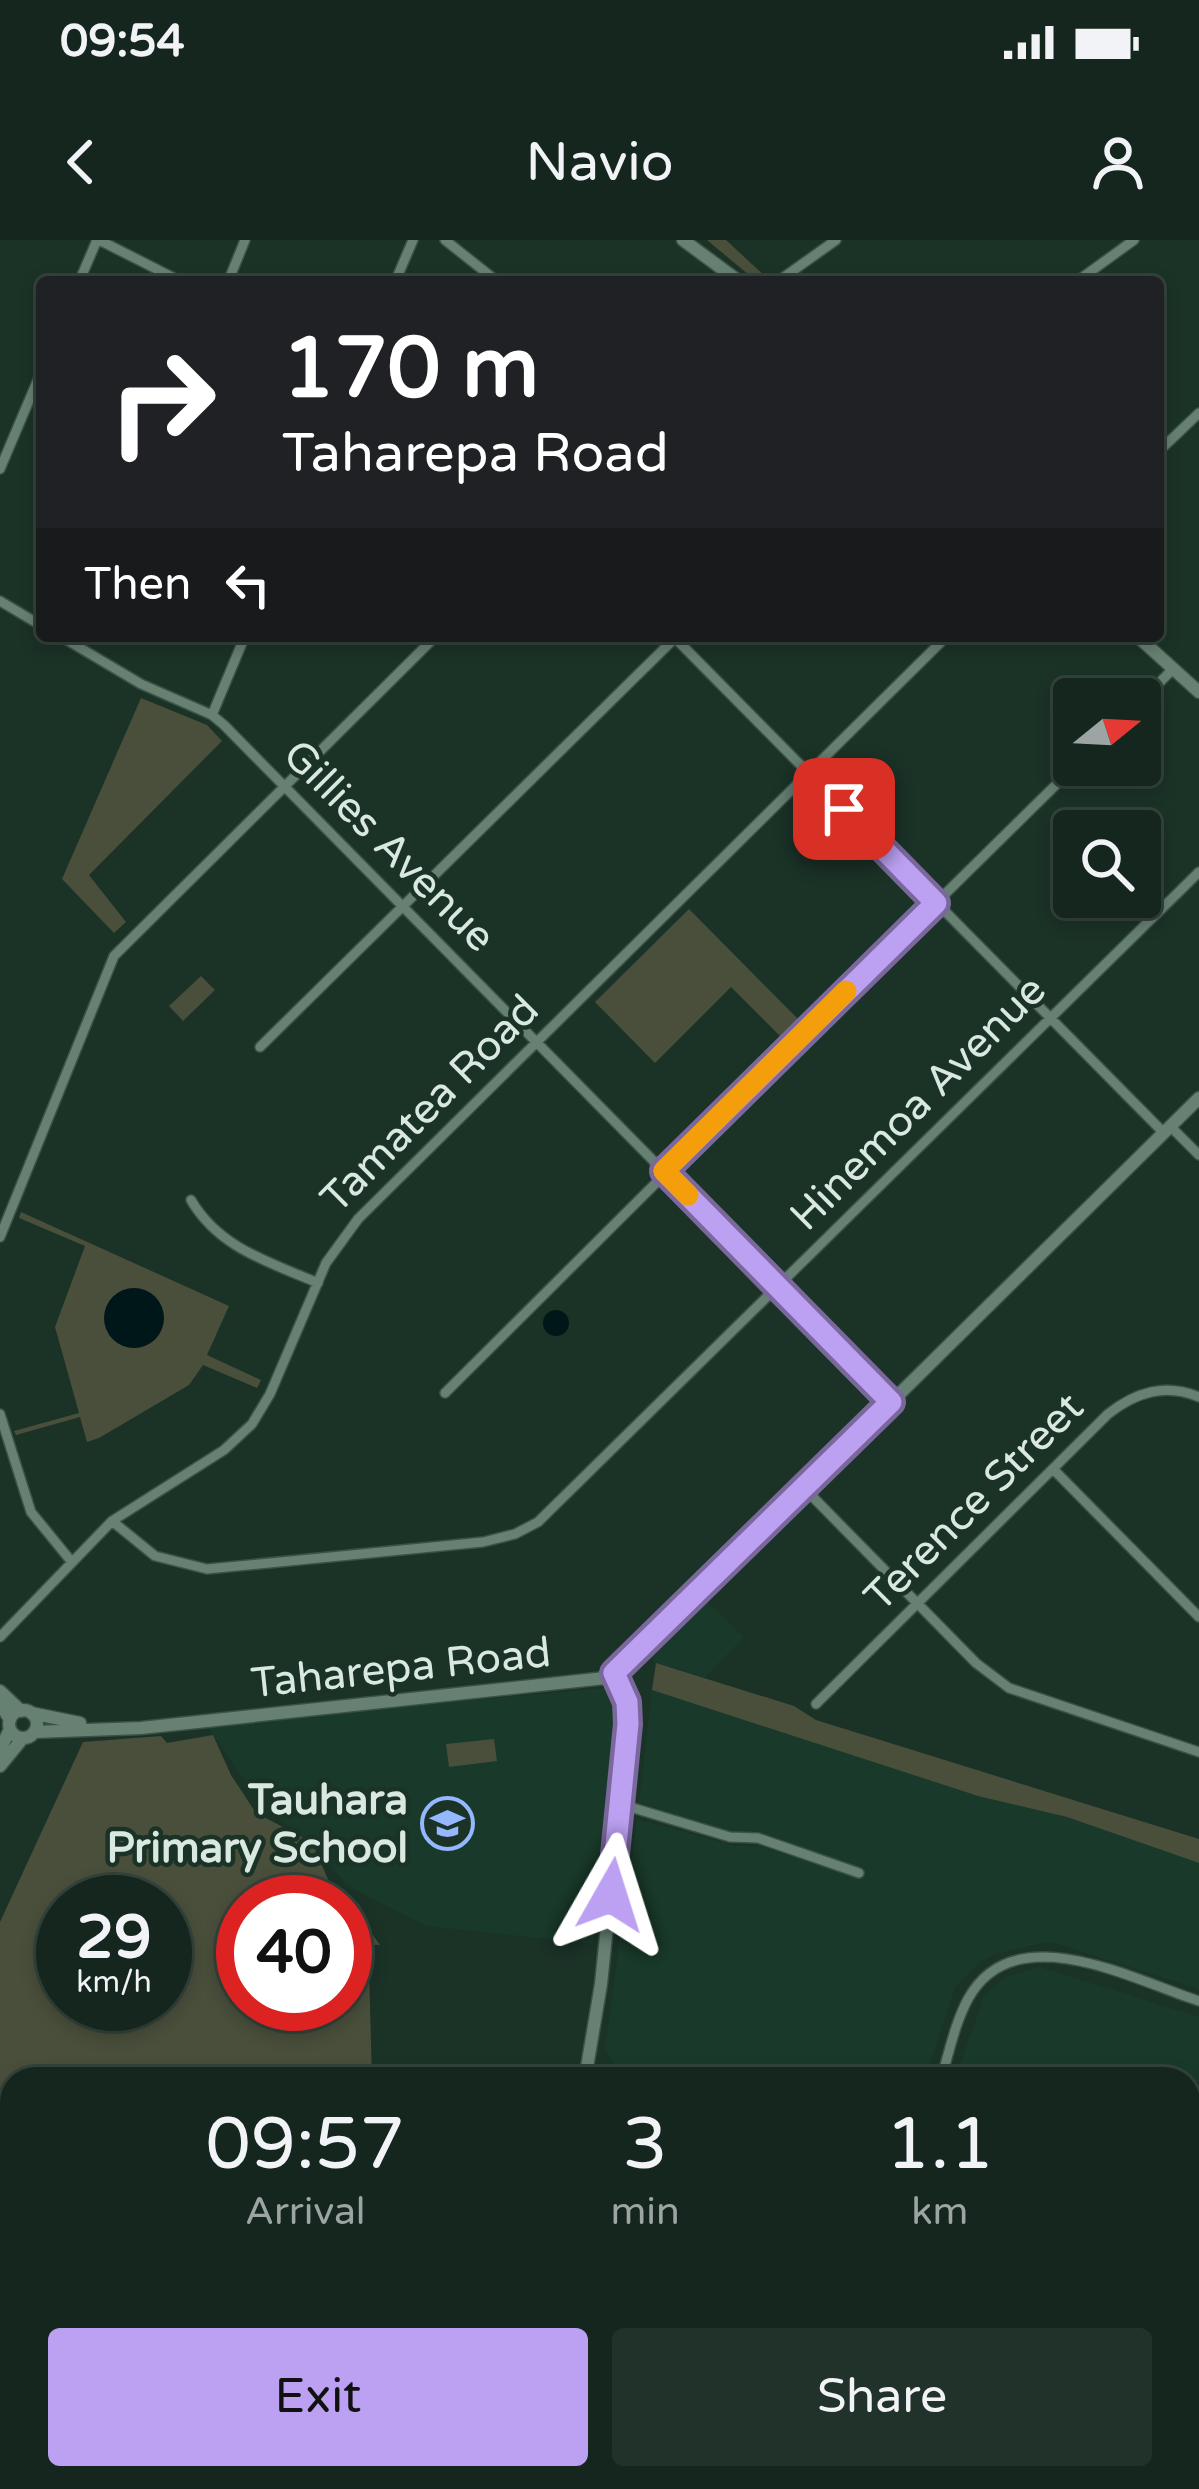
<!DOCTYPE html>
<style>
:root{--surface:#14261d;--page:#21322a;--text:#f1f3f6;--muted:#9da5a4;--line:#33433b;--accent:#bca0f2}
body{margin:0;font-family:"Varela Round",sans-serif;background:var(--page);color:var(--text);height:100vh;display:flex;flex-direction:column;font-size:45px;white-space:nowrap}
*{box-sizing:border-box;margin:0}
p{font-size:39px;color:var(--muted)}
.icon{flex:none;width:66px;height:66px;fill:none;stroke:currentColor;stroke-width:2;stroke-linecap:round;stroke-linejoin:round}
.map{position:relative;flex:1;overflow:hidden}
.side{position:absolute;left:0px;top:1827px;width:1200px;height:423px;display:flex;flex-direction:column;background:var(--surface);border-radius:36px 36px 0 0;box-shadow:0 6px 18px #0003,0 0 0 3px var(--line)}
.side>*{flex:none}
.guide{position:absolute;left:36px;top:36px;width:1128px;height:366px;border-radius:12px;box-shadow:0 6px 18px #0003,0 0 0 3px var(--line);background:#202124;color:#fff;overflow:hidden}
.needle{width:78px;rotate:72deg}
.buttons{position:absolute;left:1053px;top:438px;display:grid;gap:24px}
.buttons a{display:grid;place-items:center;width:108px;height:108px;border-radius:12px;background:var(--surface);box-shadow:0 6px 18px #0003,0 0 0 3px var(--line);font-size:60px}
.speed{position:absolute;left:36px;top:1635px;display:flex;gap:24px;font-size:60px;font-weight:700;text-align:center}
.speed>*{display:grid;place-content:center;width:156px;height:156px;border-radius:50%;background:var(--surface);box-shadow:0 6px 18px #0003,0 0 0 3px var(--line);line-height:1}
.speed small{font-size:30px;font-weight:400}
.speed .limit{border:18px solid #d22;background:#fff;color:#111}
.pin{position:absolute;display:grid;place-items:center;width:102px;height:102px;color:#fff;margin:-51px;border-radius:24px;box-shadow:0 6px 18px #0006}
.me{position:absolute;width:132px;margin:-66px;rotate:6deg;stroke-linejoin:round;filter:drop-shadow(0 0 9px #0008)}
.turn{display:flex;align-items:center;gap:42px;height:252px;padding:0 48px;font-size:54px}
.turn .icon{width:156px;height:156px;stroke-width:2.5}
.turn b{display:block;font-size:84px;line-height:102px}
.then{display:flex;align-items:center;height:114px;padding:0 48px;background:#0003;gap:24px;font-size:45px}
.eta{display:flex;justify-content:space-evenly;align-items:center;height:204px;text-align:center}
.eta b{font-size:72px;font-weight:600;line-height:84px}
.button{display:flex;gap:24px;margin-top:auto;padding:24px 48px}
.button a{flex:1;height:138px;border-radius:12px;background:var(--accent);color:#111;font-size:48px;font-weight:600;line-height:138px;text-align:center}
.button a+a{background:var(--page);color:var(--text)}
.status{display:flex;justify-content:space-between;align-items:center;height:84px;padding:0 60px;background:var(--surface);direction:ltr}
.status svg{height:33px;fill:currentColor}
header{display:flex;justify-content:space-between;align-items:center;height:156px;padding:0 48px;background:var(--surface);font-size:54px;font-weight:600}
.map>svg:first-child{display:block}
.built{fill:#193a2a}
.green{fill:#494f3b;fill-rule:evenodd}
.water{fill:#001719}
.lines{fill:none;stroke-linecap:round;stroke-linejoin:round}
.minor-casing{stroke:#3b5046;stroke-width:12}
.tertiary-casing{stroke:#3b5046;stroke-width:15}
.minor{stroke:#668072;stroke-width:9}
.tertiary{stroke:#668072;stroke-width:12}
.route-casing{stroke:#7a689d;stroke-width:30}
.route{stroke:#bca0f2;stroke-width:21}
.slow{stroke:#f59e0b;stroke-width:21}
.labels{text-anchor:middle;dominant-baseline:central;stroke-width:9;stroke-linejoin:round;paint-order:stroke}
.street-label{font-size:42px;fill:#d9e8e0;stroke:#1b3227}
.poi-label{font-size:42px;font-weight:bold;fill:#d9e8e0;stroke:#1b3227;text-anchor:end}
</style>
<div class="status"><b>09:54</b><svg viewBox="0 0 49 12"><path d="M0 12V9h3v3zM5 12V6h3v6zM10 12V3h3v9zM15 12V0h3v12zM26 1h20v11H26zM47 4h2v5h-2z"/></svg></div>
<header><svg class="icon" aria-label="back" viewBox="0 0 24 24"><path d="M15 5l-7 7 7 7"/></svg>Navio<svg class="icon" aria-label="person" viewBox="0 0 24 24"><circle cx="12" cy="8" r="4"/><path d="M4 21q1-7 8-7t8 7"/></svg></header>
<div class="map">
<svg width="1199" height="2249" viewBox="0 0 1199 2249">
<rect width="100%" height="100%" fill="#1b3227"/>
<path class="built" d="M704 1359 744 1397 705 1437 656 1423 646 1414Z
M604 1448 614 1453 622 1472 594 1704 426 1686 348 1646 308 1600 265 1569 206 1485Z
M652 1450 978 1556 1067 1577 1199 1623V1749L1055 1703H1042L995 1714 980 1722 955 1747 925 1839H654L614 1826 605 1808 637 1579 735 1606H758L859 1638 863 1630 758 1592H731L639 1562Z
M1040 1727 1199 1777V2015L1188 2012V1839H955L984 1756 1005 1737Z
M1188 2042 1199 2046V2088L1188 2122Z
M0 2114 12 2116V2238H199L198 2249H0Z
M1199 2169V2249H1168L1175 2238H1188V2204Z
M539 2238H682L656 2249H537Z
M721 2238H954L989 2249H709Z
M1033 2238H1138L1120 2249H1069Z"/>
<path class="green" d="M707 0H726L768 39 755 40Z
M141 458 207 485 222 501 89 635 126 682 114 693 62 639Z
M689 669 798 779 780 796 731 747 655 823 595 762Z
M201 736 215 750 183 781 169 766Z
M21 972 229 1066 207 1115 261 1140 257 1148 203 1125 189 1145 99 1198 87 1202 80 1177 16 1195 14 1191 79 1173 55 1087 85 1006 19 978Z
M656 1423 794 1466 816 1480 1199 1599V1623L1067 1577 978 1556 652 1450Z
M213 1495 231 1535 256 1573 312 1602 333 1651 359 1664 369 1690 380 1705 345 1704V1662H243V1764H345V1712L369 1730 372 1839H12V2116L0 2114V1682L83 1502 161 1496 167 1503ZM63 1662H165V1764H63Z
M494 1499 497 1521 449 1527 446 1504Z
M199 2238H504L502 2249H198Z"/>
<path class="water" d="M104 1078a30 30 0 1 1 60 0a30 30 0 1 1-60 0Z
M543 1083a13 13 0 1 1 26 0a13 13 0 1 1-26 0Z"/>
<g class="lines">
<defs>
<path id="minor" d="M99 0 182 42
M445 0 498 42
M79 42 97 0
M228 42 245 0
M395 42 413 0
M777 42 836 0
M1076 42 1134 0
M1158 212 1199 173
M0 229 42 130
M0 361 42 386
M60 396 141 444 212 475 224 485 891 1162
M673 396 1164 893
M1140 462 1173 429
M212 475 245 396
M260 807 677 396
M1170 886 1199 915
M664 931 1076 525
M191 960C219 1008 269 1022 318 1043
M0 997 114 716 436 396
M445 1153 666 933
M0 1174 31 1272 71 1321
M1054 1230 1199 1377
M804 1248 976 1423 1009 1448 1199 1512
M112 1281 155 1316 207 1329 483 1302 515 1294 538 1282 1199 632
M0 1397 112 1281 224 1210 252 1184 270 1154 326 1023 358 979 947 396
M816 1464 1108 1174C1136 1152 1165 1143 1199 1157
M620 1564 730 1597 758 1598 859 1633
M941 1839C949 1813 955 1783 968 1759 1014 1675 1131 1739 1199 1761
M1188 2169 1199 2134
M984 2238 1019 2249
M694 2249 708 2238
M1151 2249 1160 2238"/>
<path id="tertiary" d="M683 0 740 42
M1137 396 1199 452
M0 1451 21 1471
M0 1463 10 1480
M9 1484a14 14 0 1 1 28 0a14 14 0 1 1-28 0Z
M31 1473 80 1483
M34 1492 141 1488 605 1438 626 1424 1199 858
M0 1510 10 1489
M0 1526 23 1498
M585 1839 601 1744 628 1484 627 1462 614 1433
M1188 2026 1199 2030
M516 2249 518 2238"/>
</defs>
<use href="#minor" class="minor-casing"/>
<use href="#tertiary" class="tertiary-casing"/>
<use href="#minor" class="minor"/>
<use href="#tertiary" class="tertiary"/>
</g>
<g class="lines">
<defs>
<path id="route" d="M611 1655 628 1484 627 1462 614 1433 891 1162 664 931 936 663 844 569"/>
</defs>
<use href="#route" class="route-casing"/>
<use href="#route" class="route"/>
<path class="slow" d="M688 955 664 931 846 751"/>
</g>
<defs>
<symbol id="school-ring" viewBox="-11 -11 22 22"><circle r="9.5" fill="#1b3227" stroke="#94b7fd" stroke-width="1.5"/><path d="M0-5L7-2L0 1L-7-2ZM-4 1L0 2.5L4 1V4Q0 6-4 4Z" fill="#94b7fd"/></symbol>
</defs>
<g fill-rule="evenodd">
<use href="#school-ring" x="418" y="1554" width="59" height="59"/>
</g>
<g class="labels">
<g class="street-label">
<text transform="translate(389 606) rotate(45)">Gillies Avenue</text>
<text transform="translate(918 863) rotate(-45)">Hinemoa Avenue</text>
<text transform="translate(430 864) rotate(-45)">Tamatea Road</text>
<text transform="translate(974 1262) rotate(-45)">Terence Street</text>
<text transform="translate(401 1428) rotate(-6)">Taharepa Road</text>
</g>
<g class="poi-label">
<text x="408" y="1560">Tauhara<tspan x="408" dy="48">Primary School</tspan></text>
</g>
</g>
</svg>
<div class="buttons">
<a><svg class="needle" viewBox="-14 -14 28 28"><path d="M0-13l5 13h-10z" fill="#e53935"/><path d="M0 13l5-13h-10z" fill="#9da5a4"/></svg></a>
<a><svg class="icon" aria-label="search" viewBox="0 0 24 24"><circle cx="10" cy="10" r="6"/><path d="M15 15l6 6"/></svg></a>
</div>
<div class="speed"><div>29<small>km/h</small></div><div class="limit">40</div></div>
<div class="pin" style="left:844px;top:569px;background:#d93025"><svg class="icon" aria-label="arrive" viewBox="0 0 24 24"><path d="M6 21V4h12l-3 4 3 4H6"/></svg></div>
<svg class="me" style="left:611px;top:1655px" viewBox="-20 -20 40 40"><path d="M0-17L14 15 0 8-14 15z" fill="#bca0f2" stroke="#fff" stroke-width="4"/></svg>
<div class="guide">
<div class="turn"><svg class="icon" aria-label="right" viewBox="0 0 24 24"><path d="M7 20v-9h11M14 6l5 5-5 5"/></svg><div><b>170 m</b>Taharepa Road</div></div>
<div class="then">Then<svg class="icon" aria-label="left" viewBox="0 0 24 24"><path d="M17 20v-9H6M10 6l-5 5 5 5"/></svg></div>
</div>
<section class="side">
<div class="eta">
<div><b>09:57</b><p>Arrival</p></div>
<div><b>3</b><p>min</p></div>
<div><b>1.1</b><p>km</p></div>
</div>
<div class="button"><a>Exit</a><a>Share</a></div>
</section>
</div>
